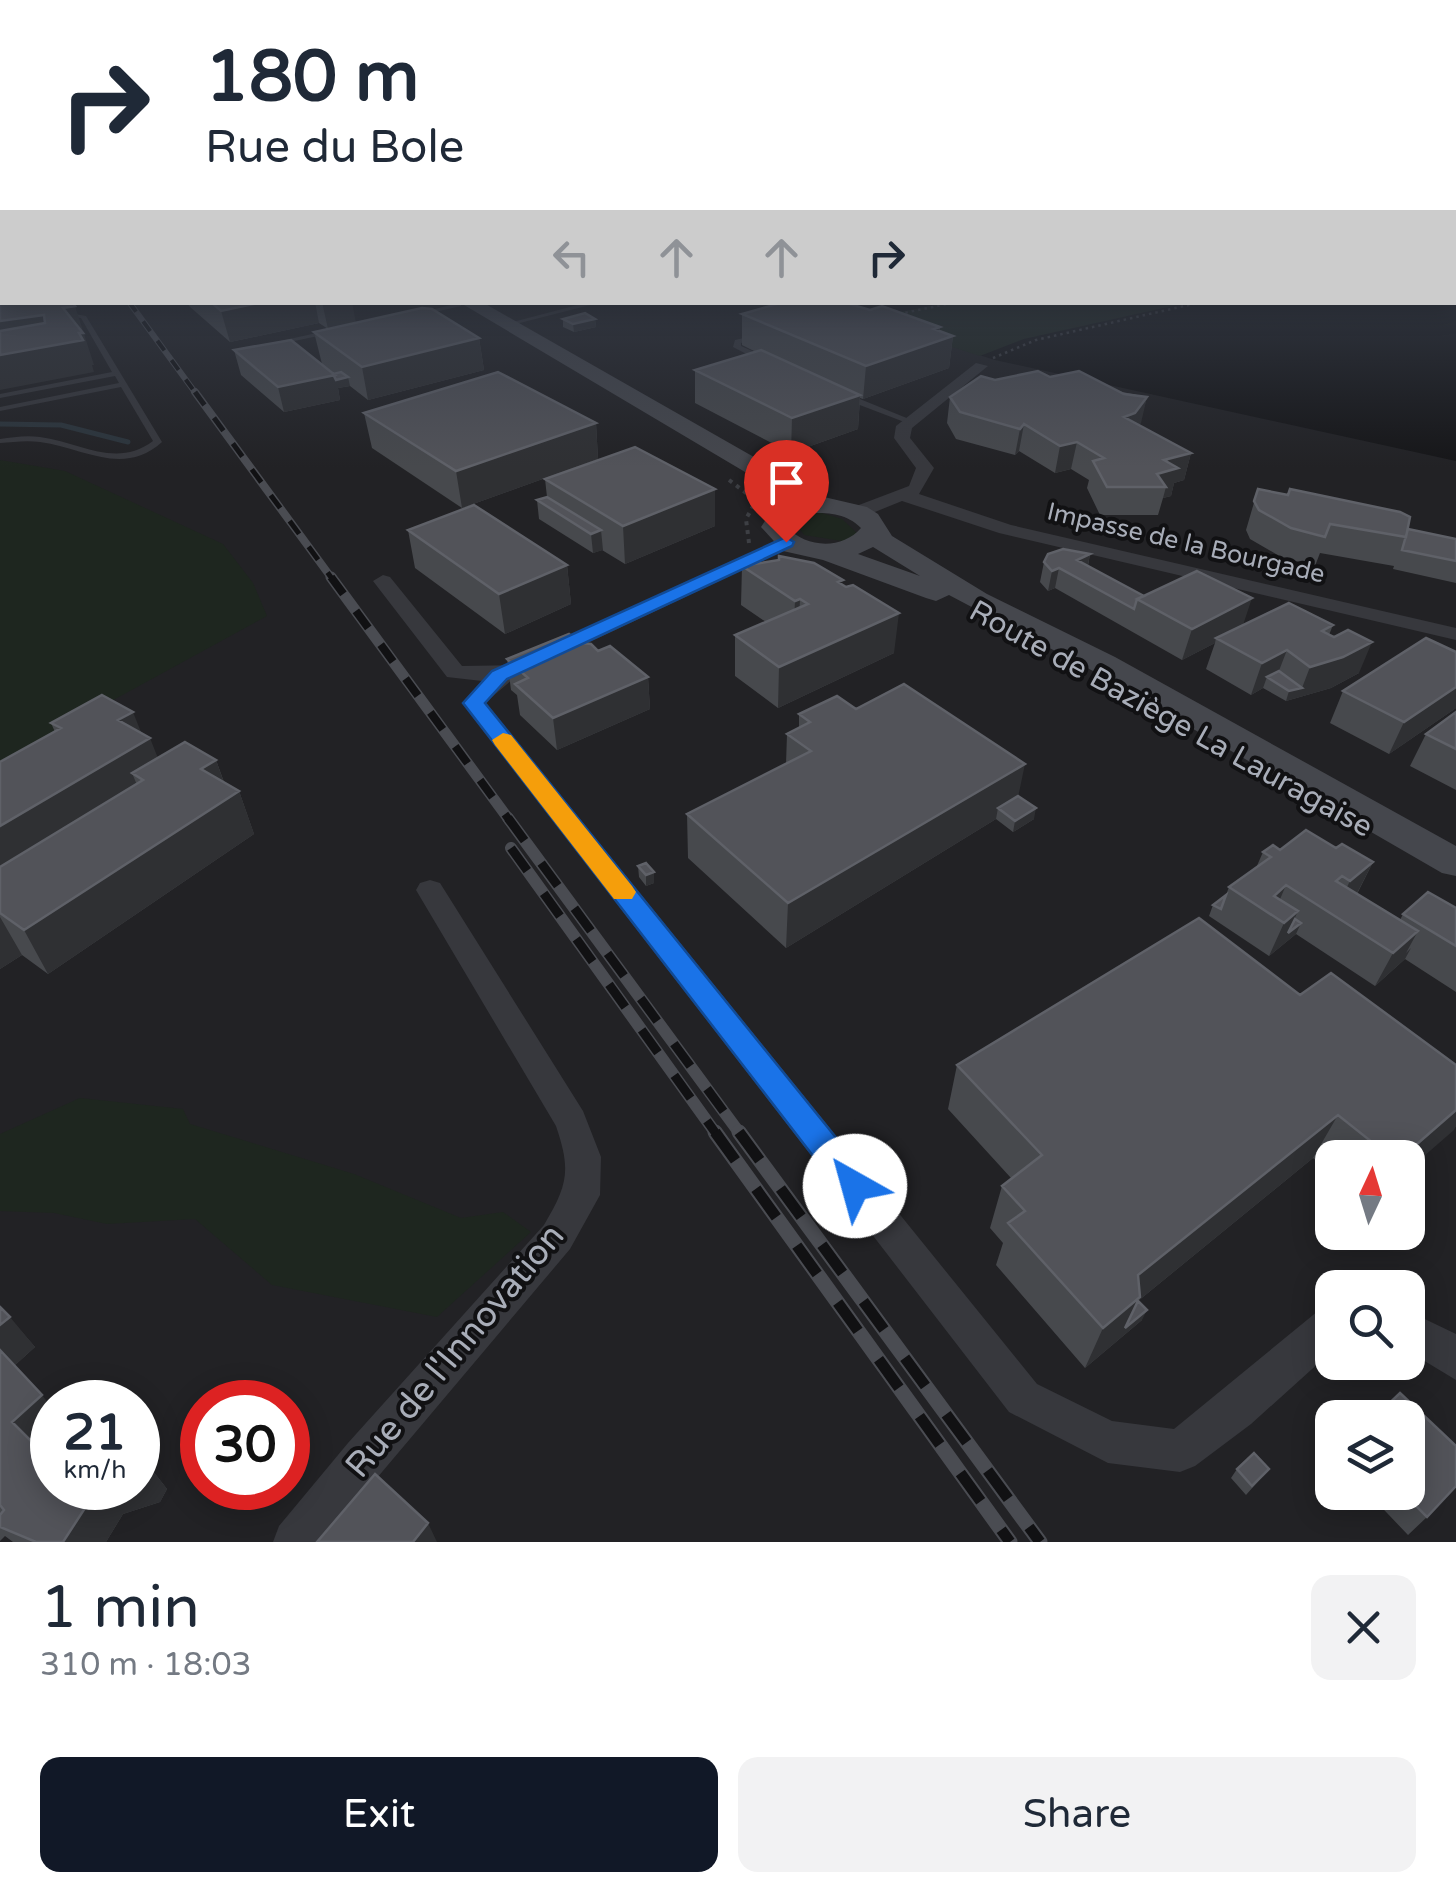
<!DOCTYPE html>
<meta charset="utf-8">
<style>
:root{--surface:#fff;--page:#f2f2f3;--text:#1f2937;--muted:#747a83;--accent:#111827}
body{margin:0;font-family:"Varela Round",sans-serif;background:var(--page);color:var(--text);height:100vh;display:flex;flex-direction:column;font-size:38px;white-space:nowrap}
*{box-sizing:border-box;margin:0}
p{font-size:32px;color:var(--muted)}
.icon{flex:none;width:55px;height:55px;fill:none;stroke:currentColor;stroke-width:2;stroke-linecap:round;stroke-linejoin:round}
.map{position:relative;height:1542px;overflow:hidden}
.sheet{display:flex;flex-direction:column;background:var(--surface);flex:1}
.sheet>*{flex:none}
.banner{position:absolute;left:0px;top:0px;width:1458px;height:305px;box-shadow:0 5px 25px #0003;background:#fff;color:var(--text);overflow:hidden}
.needle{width:65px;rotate:4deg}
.fabs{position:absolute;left:1315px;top:1140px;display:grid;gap:20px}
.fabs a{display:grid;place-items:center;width:110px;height:110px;border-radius:20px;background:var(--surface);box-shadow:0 5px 25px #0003;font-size:50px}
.speed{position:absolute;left:30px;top:1380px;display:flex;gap:20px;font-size:50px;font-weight:700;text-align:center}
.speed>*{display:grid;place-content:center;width:130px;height:130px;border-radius:50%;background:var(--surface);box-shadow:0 5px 25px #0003;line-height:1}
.speed small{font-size:25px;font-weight:400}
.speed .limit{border:15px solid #d22;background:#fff;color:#111}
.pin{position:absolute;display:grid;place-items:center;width:85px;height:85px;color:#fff;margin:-102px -42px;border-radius:50% 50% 50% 0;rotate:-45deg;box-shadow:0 0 10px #0007}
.pin .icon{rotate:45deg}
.me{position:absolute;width:110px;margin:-55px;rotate:322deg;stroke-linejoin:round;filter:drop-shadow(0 0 8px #0008)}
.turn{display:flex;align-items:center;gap:35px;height:210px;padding:0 40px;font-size:45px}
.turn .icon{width:130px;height:130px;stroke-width:2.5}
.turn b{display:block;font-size:70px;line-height:85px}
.lanes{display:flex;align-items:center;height:95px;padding:0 40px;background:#0003;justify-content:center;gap:50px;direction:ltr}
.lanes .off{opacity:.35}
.round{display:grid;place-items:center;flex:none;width:105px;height:105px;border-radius:20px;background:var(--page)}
.overview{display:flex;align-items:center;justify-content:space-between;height:170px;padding:0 40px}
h1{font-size:60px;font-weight:600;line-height:75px}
.primary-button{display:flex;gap:20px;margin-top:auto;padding:20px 40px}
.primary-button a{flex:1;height:115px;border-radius:20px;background:var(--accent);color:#fff;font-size:40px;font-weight:600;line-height:115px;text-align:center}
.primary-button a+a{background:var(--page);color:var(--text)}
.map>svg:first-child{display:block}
.built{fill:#222225;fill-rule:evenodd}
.green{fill:#1e261f}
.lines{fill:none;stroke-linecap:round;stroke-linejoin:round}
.stream{stroke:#2c353c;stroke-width:5}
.path-far1{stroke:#3d3f44;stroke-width:2.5;stroke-dasharray:2.5 4;stroke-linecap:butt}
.path{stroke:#3d3f44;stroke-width:4;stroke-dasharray:4 5;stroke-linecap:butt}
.service{fill:#37383d;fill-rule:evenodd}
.minor{fill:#37383d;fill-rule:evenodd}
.secondary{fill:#45474d;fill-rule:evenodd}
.rail-far4-casing{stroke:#4a4c52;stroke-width:6}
.rail-far3-casing{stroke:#4a4c52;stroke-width:8}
.rail-far2-casing{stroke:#4a4c52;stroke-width:11}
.rail-far1-casing{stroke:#4a4c52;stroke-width:12}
.rail-casing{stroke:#4a4c52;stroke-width:15}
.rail-far4{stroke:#111113;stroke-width:4;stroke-dasharray:12;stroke-linecap:butt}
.rail-far3{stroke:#111113;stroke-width:5;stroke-dasharray:16;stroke-linecap:butt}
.rail-far2{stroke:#111113;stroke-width:8;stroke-dasharray:21;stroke-linecap:butt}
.rail-far1{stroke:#111113;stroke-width:9;stroke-dasharray:28;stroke-linecap:butt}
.rail{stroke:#111113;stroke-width:11;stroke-dasharray:35;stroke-linecap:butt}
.wall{fill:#47494d}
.shaded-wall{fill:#2f3033}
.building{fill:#525359;stroke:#5f6168;stroke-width:2.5}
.route{fill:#1a73e8;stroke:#114b97;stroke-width:2.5}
.slow{fill:#f59e0b}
.labels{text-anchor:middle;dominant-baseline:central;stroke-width:8;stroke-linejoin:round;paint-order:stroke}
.far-street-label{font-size:25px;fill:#a8adb8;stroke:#111113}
.street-label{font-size:30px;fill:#a8adb8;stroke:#111113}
.near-street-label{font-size:35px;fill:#a8adb8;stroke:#111113}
</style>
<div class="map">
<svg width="1456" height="1542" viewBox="0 0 1456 1542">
<rect width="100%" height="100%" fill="#161618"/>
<path class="built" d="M0 251 2 302 814 303 995 360 1456 461V1542H0ZM1332 1158H1408V1232H1332ZM1332 1288H1408V1362H1332ZM52 1402H138V1488H52ZM202 1402H288V1488H202ZM1332 1418H1408V1492H1332Z"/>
<path class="green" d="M945 303H1186L1024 339 980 356 865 319Z
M0 460 65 471 223 544 253 583 267 616 0 762Z
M812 510 842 519 859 535 848 542 804 535 797 525 798 514Z
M80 1098 183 1109 190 1124 354 1174 461 1218 503 1212 531 1232 437 1317 272 1285 195 1219 107 1224 54 1213 0 1211V1134Z"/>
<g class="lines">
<path class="stream" d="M0 424 61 425 128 442"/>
<path class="path-far1" d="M899 314 957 302
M993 358 1036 340 1202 302"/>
<path class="path" d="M729 480 754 499
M749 543 746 519 757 499"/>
<path class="service" d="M589 302H602L508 326 505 324Z
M459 303 461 304V306L418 316 415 314Z
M63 312 86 316 162 442C123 477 84 448 40 442 27 440 13 442 0 443V439C13 437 27 435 40 437 80 442 116 469 153 441L121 387 0 411V407L119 383 115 376 0 398V394L112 372 81 318 61 315 60 314Z
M330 330 333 332 332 333 271 346 267 344Z
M757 335 759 336V338L741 343V346L768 358V362H762L733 347 735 340Z
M844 395H850L914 421 907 423 844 399Z"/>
<path class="minor" d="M976 363 988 366 912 428 910 438 934 468 919 494 1011 525 1456 628V640L999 533 902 501 865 516H851V508L909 486 916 468 894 438 896 426Z
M786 536 793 538V546L554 659H538L535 654Z
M383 575 390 577 462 666 518 665 521 670C512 682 497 691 486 703L1037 1384 1112 1421 1174 1429 1318 1311 1332 1306V1351L1251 1424 1195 1466 1180 1472 1108 1463 1009 1412 466 708 462 703 482 681 447 677 373 581Z
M430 880 440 883 583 1111 601 1157 600 1195 570 1249 323 1542H273L279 1526 348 1443 544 1225C568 1185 571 1170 556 1126L416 890 420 883Z
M1408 1311 1456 1334V1380L1408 1351Z"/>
<path class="secondary" d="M459 302H482L824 497 867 507 878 514 892 536 987 594 1115 657 1456 846V876L1442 873 1093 671 949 595 936 601 926 598 823 560 783 551 761 527 774 507 792 500ZM805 513C827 513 845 512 861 528 842 550 806 548 787 527L793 517ZM873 547 920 576 858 554Z"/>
<defs>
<path id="rail-far4" d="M129 302 197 395"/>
<path id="rail-far3" d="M195 392 333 580"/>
<path id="rail-far2" d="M331 577 510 821"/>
<path id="rail-far1" d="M508 818 741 1135
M511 848 717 1135"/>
<path id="rail" d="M715 1132 1010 1542
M739 1132 1040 1542"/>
</defs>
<use href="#rail-far4" class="rail-far4-casing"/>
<use href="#rail-far3" class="rail-far3-casing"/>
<use href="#rail-far2" class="rail-far2-casing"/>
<use href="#rail-far1" class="rail-far1-casing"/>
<use href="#rail" class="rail-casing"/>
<use href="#rail-far4" class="rail-far4"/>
<use href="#rail-far3" class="rail-far3"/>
<use href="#rail-far2" class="rail-far2"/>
<use href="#rail-far1" class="rail-far1"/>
<use href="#rail" class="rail"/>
</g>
<path class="wall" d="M188 302H352L328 329 319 323 230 342 189 306Z
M742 314 940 327V331L953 336 949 368 863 399 860 398 858 429 791 453 695 403V370L756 352 742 345Z
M563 319H595L596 327 574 332 563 327Z
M314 332 479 338 484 370 368 400 350 386 338 388 340 400 284 412 241 375 234 350 322 364Z
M1050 377 1147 397 1139 425 1191 453 1184 480 1174 483 1171 496 1163 498 1158 515H1100L1087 488 1089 480 1071 469 1055 473 1019 451 1015 455 956 439 947 423 950 397 995 380Z
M364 413 596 423 598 459 462 508 372 448Z
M545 479 715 526 625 564 602 550 593 553 539 519 537 500 547 497Z
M1258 489 1288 495 1408 529 1456 539V583L1393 569 1394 566 1320 553 1315 566 1281 557 1250 539 1246 530Z
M408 530 567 565 571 604 505 634 415 568Z
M1090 554 1088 566 1144 596 1243 625H1333L1329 635 1359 673 1331 688 1286 701 1263 688 1251 695 1206 669 1215 643 1182 660 1055 588 1048 591 1040 582 1044 562Z
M742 566 842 585 894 653 778 708 735 676V635L766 622 741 605Z
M580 643 598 651 648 677 650 709 557 750 520 715 517 695 511 690 507 659Z
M1456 652V708L1389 754 1330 723 1343 691Z
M856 709 1018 796 1034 819 1013 832 996 819 786 948 688 858 687 814 786 764 787 734 799 728V714Z
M1456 712V790L1410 766 1426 734Z
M51 723 141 733 158 758 216 760 224 782 239 791 254 834 48 974 22 955 0 969V762L55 732Z
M1336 848 1373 862 1357 894 1400 920 1403 914 1456 908V992L1405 959 1375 986 1296 934 1269 956 1209 916 1213 905 1226 895 1229 887 1256 868 1263 852 1280 850Z
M638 866 654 883 646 886 639 877Z
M1300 995 1456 1065V1126L1408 1170V1158H1332V1174L1313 1158 1138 1301 1142 1320 1085 1368 996 1265 1003 1243 990 1228 1002 1186 1011 1178 948 1109 957 1065Z
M0 1307 35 1347 14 1366 52 1408V1488L145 1461 167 1489 160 1502 123 1514 106 1542H13L5 1536 0 1541Z
M1237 1469H1269L1246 1495 1231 1478Z
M1367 1492H1408L1427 1517 1408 1535Z"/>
<path class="shaded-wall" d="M0 279H2V302H0Z
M263 302H315L319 323 230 342 221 311Z
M322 302H352L356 323 328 329Z
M75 306 94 365H92L94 372 0 390V321Z
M595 319 596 327 574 332 573 324Z
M940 327 938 341 953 336 949 368 863 399 866 366Z
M479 338 484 370 368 400 362 367Z
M335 375 348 377 350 386 338 388 340 400 284 412 278 387Z
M860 395 858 429 791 453 792 418Z
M1147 397 1141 423 1129 440 1124 417Z
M596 423 598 459 462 508 456 471Z
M1024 424 1019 451 1015 455 1020 429Z
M1077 442 1071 469 1055 473 1060 446Z
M1191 453 1184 480 1174 483 1171 496 1163 498 1166 487 1157 488V474L1164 460Z
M715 489V526L625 564 623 526Z
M601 530 603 550 593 553 591 534Z
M1090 554 1086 574 1077 560Z
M567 565 571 604 505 634 499 594Z
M1059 568 1055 588 1048 591 1052 571Z
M1252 598 1242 628 1216 638 1215 643 1182 660 1192 629Z
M800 599 798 639 793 641 795 601Z
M899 613 894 653 778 708 779 667Z
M1372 642 1359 673 1331 688 1286 701 1289 691 1302 688 1310 667Z
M1287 650 1275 681 1267 677 1263 688 1251 695 1262 663Z
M648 677 650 709 557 750 553 718Z
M1456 687V708L1389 754 1404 722Z
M133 712 145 742 150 738 167 781 143 780 132 773 142 797 0 884V826L118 720Z
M216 760 229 797 239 791 254 834 48 974 24 930 201 769Z
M1025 764 1016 807 998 808 996 819 786 948 788 903Z
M1036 808 1034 819 1013 832 1015 821Z
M1373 862 1356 895 1336 909 1350 881Z
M654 872V883L646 886V875Z
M1286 885 1273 916 1274 896Z
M1298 911 1288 933 1301 923 1296 934 1269 956 1284 923Z
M0 917 22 955 0 969Z
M1418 931 1406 953 1411 948 1405 959 1375 986 1393 953Z
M1456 1110V1126L1454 1130 1408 1170V1158H1401Z
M1338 1115 1313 1158 1138 1301 1147 1310 1142 1320 1085 1368 1103 1328 1138 1275Z
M10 1317 35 1347 14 1366 0 1351V1325Z
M42 1395 52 1408V1438L40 1450 12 1422Z
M145 1461 167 1489 160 1502 123 1514 106 1542H63L98 1488H138V1474Z
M428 1523 437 1542H413Z"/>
<path class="building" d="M2 300V302H72L75 306 63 308 83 333H79L83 340 0 355V331L45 323 44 315 0 321V301Z
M211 302H263L221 311Z
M784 302H843L870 310 882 306 940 327 934 329 953 336 866 366 742 314Z
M422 308 432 309 479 338 362 367 314 332Z
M585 313 595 319 573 324 563 319Z
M291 340 335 375 278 387 234 350Z
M761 350 860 395 792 418 695 370Z
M1038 371 1050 377 1079 371 1124 394 1147 397 1135 413 1124 417 1191 453 1164 460 1178 468 1157 474 1166 487H1107L1093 461 1104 458 1077 442 1060 446 1024 424 1020 429 960 412 950 397 981 376 995 380Z
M341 372 348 377 336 380 333 374Z
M498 372 596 423 456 471 364 413Z
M635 447 715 489 623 526 545 479Z
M1258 489 1288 495 1290 489 1400 512 1410 517 1406 537 1330 524 1325 537 1291 528 1259 510 1254 501Z
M547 497 601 530 591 534 537 500Z
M474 505 567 565 499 594 408 530Z
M1408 529 1456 539V561L1402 550Z
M1063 549 1090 554 1077 560 1144 596 1137 599 1134 609 1059 568 1052 571 1044 562 1048 554Z
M779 556 814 563 843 580 838 582 846 587 853 585 899 613 779 667 735 635 808 604 800 599 795 601 742 566 779 560Z
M1197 571 1252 598 1192 629 1137 599Z
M1289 603 1333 625 1322 631 1334 637 1348 630 1372 642 1343 657 1310 667 1287 650 1262 663 1216 638Z
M569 634 580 643 591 644 598 651 610 646 648 677 553 718 515 684 528 678 507 659Z
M1426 638 1456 652V687L1404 722 1343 691Z
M1279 671 1302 688 1289 691 1267 677Z
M904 684 1025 764 788 903 687 814 811 751 787 734 810 722 799 714 837 696 856 709Z
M102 695 133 712 118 720 150 738 0 826V762L61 728 51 723Z
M1456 712V749L1426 734Z
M185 742 216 760 201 769 239 791 24 930 0 913V867L143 780 132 773Z
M1018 796 1036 808 1015 821 998 808Z
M1306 830 1336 848 1342 844 1373 862 1350 881 1342 876 1336 881 1418 931 1393 953 1286 885 1274 896 1298 911 1284 923 1229 887 1271 857 1263 852 1273 845 1280 850Z
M646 863 654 872 646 875 638 866Z
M1428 892 1456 908V946L1403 914Z
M1226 895 1221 909 1213 905Z
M1199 918 1300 995 1331 973 1456 1065V1110L1401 1158H1392L1338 1115 1138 1275 1140 1297 1103 1328 1008 1223 1025 1211 1002 1186 1042 1155 957 1065Z
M1295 919 1301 923 1288 933Z
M1138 1301 1147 1310 1125 1328Z
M0 1307 10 1317 0 1325Z
M0 1350 42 1395 12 1422 30 1440 52 1421V1488H98L63 1542H36L0 1527V1515L4 1510 0 1505Z
M1400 1393 1456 1446V1486L1427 1517 1402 1492H1408V1418H1374Z
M1254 1453 1269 1469 1252 1486 1237 1469Z
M138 1455 145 1461 138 1474Z
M375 1474 428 1523 413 1542H317Z"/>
<linearGradient id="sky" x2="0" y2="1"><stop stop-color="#0c0c0d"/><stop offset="0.54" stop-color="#363c48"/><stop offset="1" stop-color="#363c48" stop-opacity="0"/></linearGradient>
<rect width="1456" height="467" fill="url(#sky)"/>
<path class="route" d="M786 537 794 542 792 546 507 679 485 703 867 1176 871 1186 867 1196 855 1201 844 1196 463 703 492 671Z"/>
<path class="slow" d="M503 733 511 735 632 886 636 892 632 899H614L495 745 492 740Z"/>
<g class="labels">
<g class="far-street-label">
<text transform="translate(1186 543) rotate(13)">Impasse de la Bourgade</text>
</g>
<g class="street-label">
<text transform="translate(1171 719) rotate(29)">Route de Baziège La Lauragaise</text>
</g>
<g class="near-street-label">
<text transform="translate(455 1351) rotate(-50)">Rue de l'Innovation</text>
</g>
</g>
</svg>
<div class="fabs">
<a><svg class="needle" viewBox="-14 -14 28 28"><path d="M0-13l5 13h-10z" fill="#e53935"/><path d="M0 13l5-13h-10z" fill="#747a83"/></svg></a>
<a><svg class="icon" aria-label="search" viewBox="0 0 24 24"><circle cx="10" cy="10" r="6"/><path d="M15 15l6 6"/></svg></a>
<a><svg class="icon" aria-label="layers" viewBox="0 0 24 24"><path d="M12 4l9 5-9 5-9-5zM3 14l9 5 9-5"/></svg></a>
</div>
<div class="speed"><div>21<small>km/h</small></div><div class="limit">30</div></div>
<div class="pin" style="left:786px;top:542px;background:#d93025"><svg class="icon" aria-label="arrive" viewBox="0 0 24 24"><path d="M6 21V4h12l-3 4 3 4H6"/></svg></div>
<svg class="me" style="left:855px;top:1186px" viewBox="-20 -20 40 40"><circle r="19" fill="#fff"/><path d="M0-13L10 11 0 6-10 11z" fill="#1a73e8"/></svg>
<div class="banner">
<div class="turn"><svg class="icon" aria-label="right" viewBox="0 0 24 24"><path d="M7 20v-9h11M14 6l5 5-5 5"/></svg><div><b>180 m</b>Rue du Bole</div></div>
<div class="lanes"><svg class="icon off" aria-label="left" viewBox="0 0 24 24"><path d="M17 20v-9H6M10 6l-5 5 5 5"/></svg><svg class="icon off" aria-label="ahead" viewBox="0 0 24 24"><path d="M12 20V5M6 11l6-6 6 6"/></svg><svg class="icon off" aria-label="ahead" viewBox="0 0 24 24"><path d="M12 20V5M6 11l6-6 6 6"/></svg><svg class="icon" aria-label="right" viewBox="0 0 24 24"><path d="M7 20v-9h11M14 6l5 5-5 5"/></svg></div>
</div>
</div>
<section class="sheet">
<div class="overview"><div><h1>1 min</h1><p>310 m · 18:03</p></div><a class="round"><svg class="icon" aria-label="close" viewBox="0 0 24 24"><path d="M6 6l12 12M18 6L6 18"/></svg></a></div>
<div class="primary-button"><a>Exit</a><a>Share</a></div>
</section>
